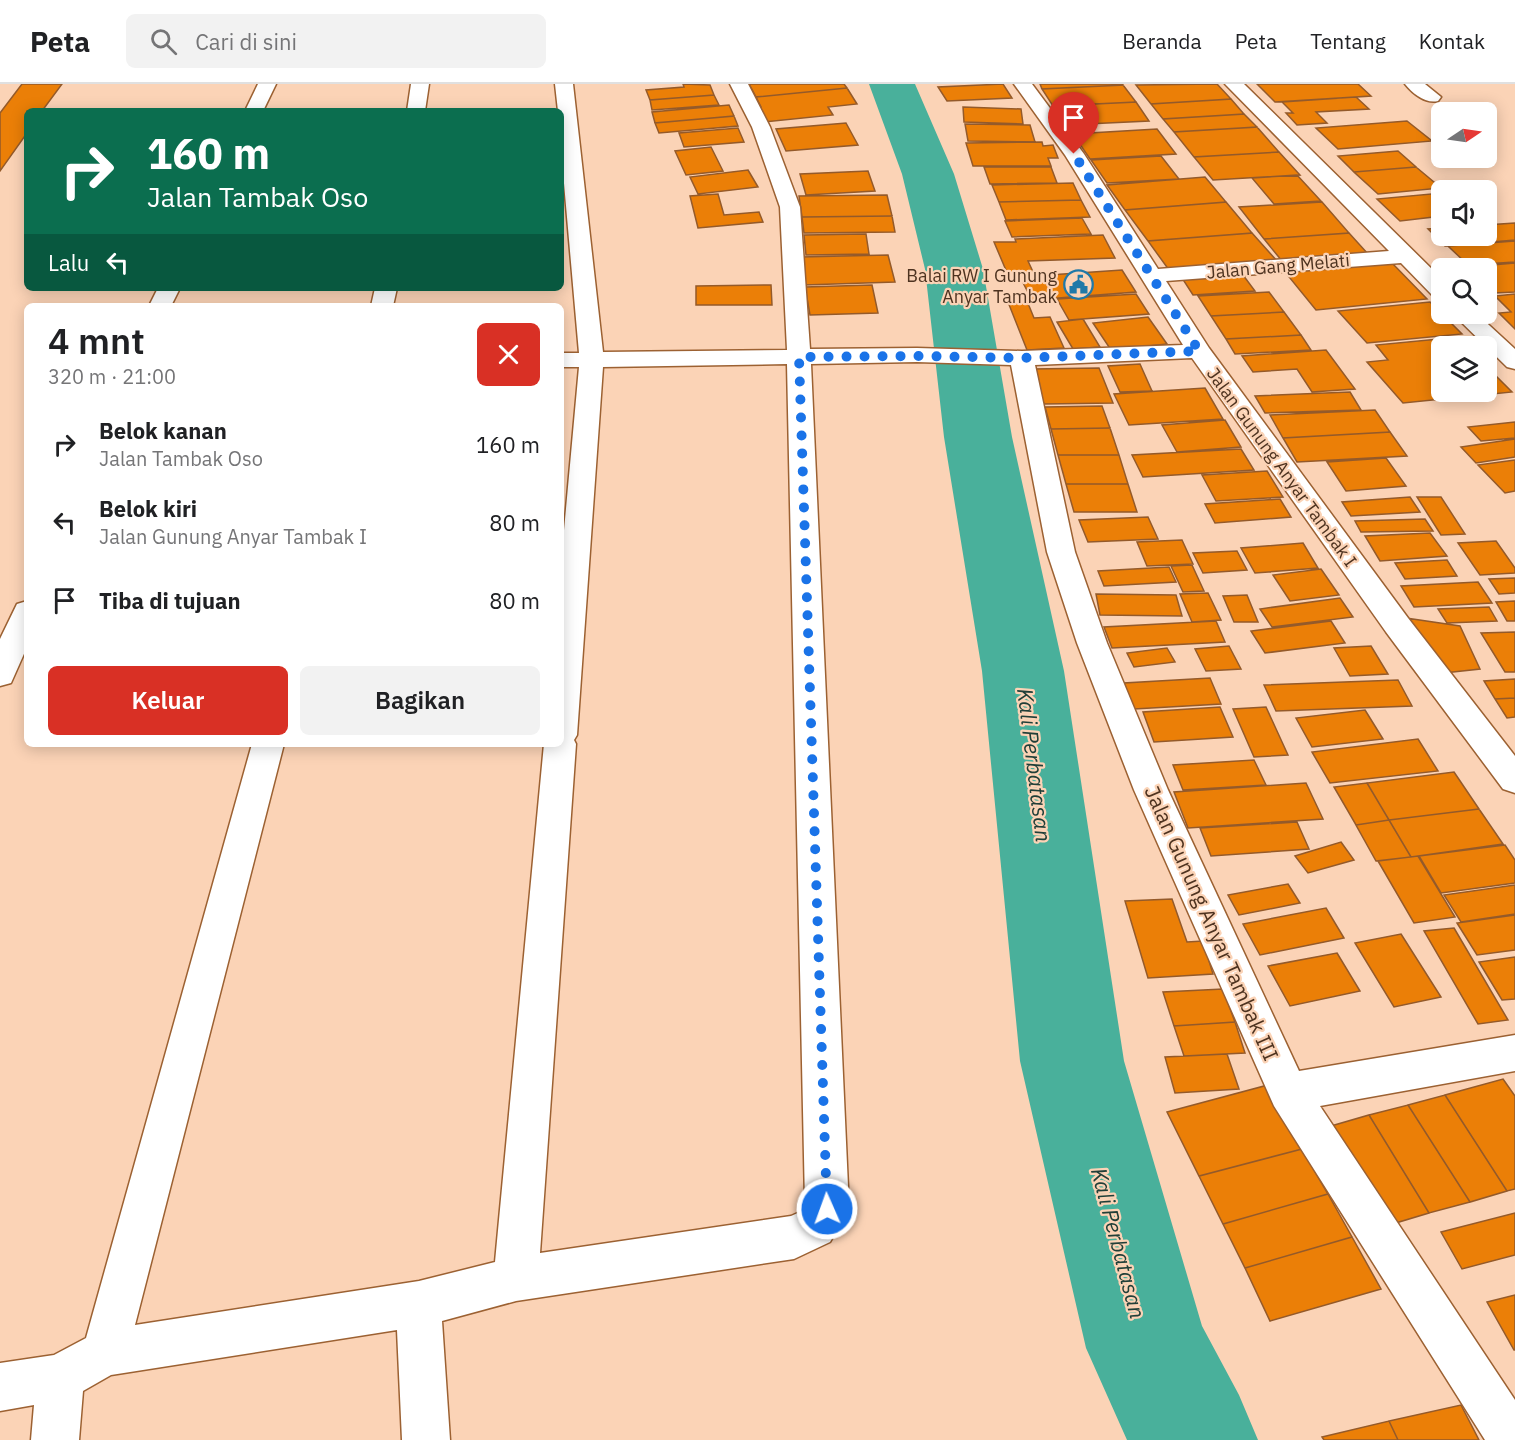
<!DOCTYPE html>
<html lang="id">
<meta charset="utf-8">
<style>
:root{--surface:#fff;--page:#f2f2f2;--text:#202124;--muted:#757577;--line:#e0e0e0;--accent:#d93025}
body{margin:0;font-family:"IBM Plex Sans",sans-serif;background:var(--page);color:var(--text);height:100vh;display:flex;flex-direction:column;font-size:22px;white-space:nowrap}
*{box-sizing:border-box;margin:0}
p{font-size:20px;color:var(--muted)}
.icon{flex:none;width:33px;height:33px;fill:none;stroke:currentColor;stroke-width:2;stroke-linecap:round;stroke-linejoin:round}
.map{position:relative;flex:1;overflow:hidden}
.panel{position:absolute;left:24px;top:219px;width:540px;height:444px;display:flex;flex-direction:column;background:var(--surface);border-radius:9px;box-shadow:0 3px 15px #0003}
.panel>*{flex:none}
.banner{position:absolute;left:24px;top:24px;width:540px;height:183px;border-radius:9px;box-shadow:0 3px 15px #0003;background:#0b6e4f;color:#fff;overflow:hidden}
.needle{width:39px;rotate:77deg}
.fabs{position:absolute;left:1431px;top:18px;display:grid;gap:12px}
.fabs a{display:grid;place-items:center;width:66px;height:66px;border-radius:9px;background:var(--surface);box-shadow:0 3px 15px #0003;font-size:30px}
.pin{position:absolute;display:grid;place-items:center;width:51px;height:51px;color:#fff;margin:-62px -26px;border-radius:50% 50% 50% 0;rotate:-45deg;box-shadow:0 0 6px #0007}
.pin .icon{rotate:45deg}
.me{position:absolute;width:66px;margin:-33px;rotate:358deg;stroke-linejoin:round;filter:drop-shadow(0 0 4px #0008)}
.turn{display:flex;align-items:center;gap:21px;height:126px;padding:0 24px;font-size:27px}
.turn .icon{width:78px;height:78px;stroke-width:2.5}
.turn b{display:block;font-size:42px;line-height:51px}
.then{display:flex;align-items:center;height:57px;padding:0 24px;background:#0003;gap:12px;font-size:22px}
.round{display:grid;place-items:center;flex:none;width:63px;height:63px;border-radius:9px;background:var(--page)}
.head{display:flex;align-items:center;justify-content:space-between;height:102px;padding:0 24px}
h1{font-size:36px;font-weight:600;line-height:45px}
.action{display:flex;gap:12px;margin-top:auto;padding:12px 24px}
.action a{flex:1;height:69px;border-radius:9px;background:var(--accent);color:#fff;font-size:24px;font-weight:600;line-height:69px;text-align:center}
.action a+a{background:var(--page);color:var(--text)}
ul{padding:0;list-style:none}
li{display:flex;align-items:center;gap:18px;height:78px;padding:0 24px}
li div{flex:1}
li b{display:block;font-size:22px}
li em{font-style:normal}
header{display:flex;align-items:center;gap:36px;box-sizing:border-box;height:84px;padding:0 30px;background:var(--surface);border-bottom:2px solid var(--line)}
header strong{font-size:28px}
nav{display:flex;gap:33px;margin-inline-start:auto;font-size:21px}
.search{width:420px;height:54px;background:var(--page);display:flex;align-items:center;gap:15px;box-sizing:border-box;padding:0 21px;border-radius:9px;color:var(--muted);font-size:22px}
.map>svg:first-child{display:block}
.lines{fill:none;stroke-linecap:round;stroke-linejoin:round}
.river{fill:#49b09b;fill-rule:evenodd}
.building{fill:#eb7f07;stroke:#945a2a;stroke-width:1.5}
.minor-casing{stroke:#9c6132;stroke-width:3}
.minor{fill:#fff;fill-rule:evenodd}
.route{stroke:#1a73e8;stroke-width:10;stroke-dasharray:0 18}
.labels{text-anchor:middle;dominant-baseline:central;stroke-width:4.5;stroke-linejoin:round;paint-order:stroke}
.far-street-label{font-size:18px;fill:#4e3320;stroke:#fbd3b6}
.far-poi-label{font-size:18px;fill:#4e3320;stroke:#fbd3b6;text-anchor:end}
.street-label{font-size:21px;fill:#4e3320;stroke:#fbd3b6}
.water-label{font-size:22px;font-style:italic;fill:#203f38;stroke:#fbd3b6}
</style>
<header>
<strong>Peta</strong>
<div class="search"><svg class="icon" aria-label="search" viewBox="0 0 24 24"><circle cx="10" cy="10" r="6"/><path d="M15 15l6 6"/></svg>Cari di sini</div>
<nav><a>Beranda</a><a>Peta</a><a>Tentang</a><a>Kontak</a></nav>
</header>
<div class="map">
<svg width="1515" height="1356" viewBox="0 0 1515 1356">
<rect width="100%" height="100%" fill="#fbd3b6"/>
<g class="lines">
<path class="river" d="M869 0H915L954 90 983 185 1012 353 1064 587 1124 977 1202 1242 1239 1311 1258 1356H1127L1086 1264 1020 977 982 587 944 353 925 185 902 90Z"/>
</g>
<path class="building" d="M22 0H62L42 27H27V49L0 87V29Z
M683 0 710 1 714 11 650 16 646 6 684 3Z
M749 0H844L847 4 756 13Z
M1003 0 1012 14 947 17 938 3Z
M1040 0H1122L1123 1 1042 5Z
M1217 0 1231 15 1151 20 1136 1Z
M1257 0H1358L1371 12 1275 18Z
M1123 1 1136 18 1053 22 1042 5Z
M847 4 857 20 828 23 833 31 764 38 757 24 761 23 756 13Z
M714 11 719 21 652 26 650 16Z
M1356 13 1369 25 1316 28 1327 39 1297 41 1286 29H1293L1282 18Z
M1231 15 1244 30 1163 35 1151 20Z
M1136 18 1149 37 1065 41 1053 22Z
M729 21 734 32 655 39 652 28Z
M963 23 1021 25 1023 40 964 38Z
M1244 30 1257 43 1174 48 1163 35Z
M734 32 738 42 659 49 655 39Z
M1407 37 1432 57 1338 65 1316 44Z
M846 39 858 61 786 67 776 45Z
M965 40 1030 41 1035 58 968 57Z
M1257 43 1279 68 1194 73 1174 48Z
M738 44 744 58 684 63 679 49Z
M1157 45 1176 70 1090 75 1073 50Z
M1042 58 1043 62 1053 61 1058 74H1048L1051 82H973L966 59Z
M711 63 723 87 686 91 675 67Z
M1398 67 1416 83 1354 88 1338 72Z
M1279 68 1300 91 1213 96 1194 73Z
M1161 72 1179 95 1107 99 1091 76Z
M984 83H1051L1057 99 990 100Z
M1416 83 1441 104 1378 110 1354 88Z
M748 86 758 103 698 110 690 93Z
M868 87 875 107 806 111 800 90Z
M1297 91 1321 117 1274 120 1252 94Z
M1205 93 1226 118 1125 126 1107 101Z
M1073 99 1081 116 999 118 992 101Z
M1442 109V132L1400 137 1377 115Z
M718 110 724 131 759 128 763 138 698 144 690 112Z
M887 111 892 132 802 133 799 112Z
M1081 116 1090 133 1006 136 999 118Z
M1226 118 1252 149 1148 157 1125 126Z
M1322 118 1349 149 1264 155 1239 123Z
M892 132 895 148 804 149 802 133Z
M1082 134 1091 150 1012 153 1005 137Z
M1515 139V156L1445 162 1428 145 1442 144V152H1486V141Z
M1252 149 1277 177 1169 186 1148 157Z
M1349 149 1369 171 1282 177 1264 155Z
M866 150 869 170 806 171 804 151Z
M1103 151 1115 174 1028 177 1034 190 1008 191 994 158H1016L1015 155Z
M1515 157V178L1468 181 1448 162Z
M888 171 895 198 804 201 800 173Z
M1392 179 1427 215 1316 226 1285 188Z
M1515 179V208L1494 209 1486 202V184H1457Z
M1122 186 1136 208 1032 216 1020 193Z
M1243 191 1255 207 1193 211 1182 194Z
M771 201 772 221H696V202Z
M872 201 878 229 810 231 805 203Z
M1269 208 1284 228 1211 232 1198 212Z
M1136 210 1149 230 1069 236 1057 215Z
M1515 210V245L1499 229 1511 228 1495 212Z
M1025 212 1034 234 1050 233 1064 264 1027 266 1006 213Z
M1430 218 1462 250 1367 259 1338 227Z
M1284 228 1301 251 1226 255 1211 232Z
M1148 233 1167 260 1111 266 1093 239Z
M1083 235 1100 263 1073 265 1057 238Z
M1301 251 1311 266 1235 270 1226 255Z
M1439 255 1446 262H1442V308H1486V282L1512 308 1403 319 1367 278 1388 276 1376 261Z
M1326 266 1355 305 1312 308 1297 285 1253 288 1242 272Z
M1140 280 1152 307 1120 308 1108 282Z
M1099 284 1113 319 1044 320 1032 285Z
M1205 304 1223 335 1129 341 1114 310Z
M1350 308 1361 326 1265 329 1255 312Z
M1102 322 1110 344 1051 345 1045 323Z
M1375 326 1390 348 1283 354 1270 331Z
M1225 336 1241 363 1177 368 1162 341Z
M1515 338V354L1481 357 1468 343Z
M1110 344 1119 371H1058L1051 345Z
M1390 348 1407 372 1297 378 1283 354Z
M1515 355V373L1476 379 1461 363Z
M1241 365 1254 386 1143 393 1132 371Z
M1058 371H1119L1128 400H1066Z
M1386 374 1406 402 1346 407 1327 378Z
M1515 376V407L1505 409 1478 381Z
M1267 387 1283 413 1216 417 1202 391Z
M1066 400H1128L1137 428H1074Z
M1410 413 1420 428 1351 432 1342 418Z
M1417 413H1441L1465 450 1441 451Z
M1280 415 1291 433 1215 439 1205 420Z
M1148 433 1158 455 1088 458 1079 436Z
M1425 435 1433 447 1361 448 1355 437Z
M1430 449 1447 472 1380 477 1365 452Z
M1182 456 1193 480 1147 482 1137 458Z
M1496 457 1515 484V489L1480 491 1458 459Z
M1303 459 1318 484 1255 489 1241 464Z
M1237 467 1247 486 1203 489 1193 469Z
M1447 476 1457 492 1405 495 1395 479Z
M1192 481 1204 507 1183 508 1171 482Z
M1169 483 1176 498 1104 502 1098 487Z
M1321 485 1339 511 1290 517 1273 491Z
M1515 494V509L1499 510 1489 495Z
M1478 498 1492 519 1414 523 1401 502Z
M1208 509 1221 536 1192 538 1180 510Z
M1096 510 1176 511 1182 532 1100 531Z
M1247 511 1258 538H1234L1223 512Z
M1340 514 1353 533 1272 543 1260 525Z
M1515 517V537H1507L1496 518Z
M1489 523 1497 537 1447 539 1438 525Z
M1406 534 1460 542 1480 585 1444 589Z
M1216 537 1225 558 1112 564 1104 543Z
M1331 537 1345 559 1265 569 1251 547Z
M1515 548V588H1505L1481 549Z
M1229 562 1241 585 1206 587 1195 565Z
M1371 562 1388 590 1350 592 1334 564Z
M1167 564 1175 578 1134 583 1127 569Z
M1210 594 1221 620 1134 625 1124 599Z
M1515 595V614L1495 615 1484 597Z
M1398 596 1412 622 1276 627 1264 601Z
M1515 614V633L1507 634 1495 615Z
M1220 623 1233 653 1154 658 1143 628Z
M1266 623 1288 671 1254 673 1233 625Z
M1365 626 1383 655 1312 663 1296 634Z
M1418 655 1438 687 1330 699 1312 668Z
M1254 676 1266 701 1183 706 1173 681Z
M1454 688 1479 725 1389 736 1367 699Z
M1306 699 1323 735 1188 744 1174 708Z
M1367 699 1389 736 1356 741 1334 703Z
M1479 725 1503 760 1411 773 1389 736Z
M1389 736 1411 773 1376 777 1356 741Z
M1297 738 1309 765 1211 772 1200 744Z
M1341 758 1354 776 1308 789 1295 772Z
M1505 761 1515 776V799L1441 809 1419 772Z
M1418 772 1455 833 1414 839 1378 777Z
M1288 800 1300 819 1239 831 1228 811Z
M1515 801V830L1461 838 1444 811Z
M1172 815 1187 858 1203 857 1213 890 1148 894 1125 817Z
M1326 824 1344 854 1260 871 1243 840Z
M1515 831V866L1477 871 1457 839Z
M1454 844 1508 936 1478 940 1424 847Z
M1401 850 1441 913 1394 923 1355 859Z
M1337 869 1360 907 1290 922 1268 882Z
M1515 873V915L1502 916 1479 878Z
M1223 905 1235 938 1174 942 1163 908Z
M1235 938 1245 969 1184 972 1174 942Z
M1227 970 1239 1005 1175 1009 1165 973Z
M1503 995 1515 1012V1105L1507 1107 1445 1011Z
M1268 1001 1302 1065 1199 1092 1167 1028Z
M1445 1011 1507 1107 1470 1118 1408 1021Z
M1408 1021 1470 1118 1429 1129 1369 1031Z
M1369 1031 1429 1129 1389 1141 1331 1042Z
M1302 1065 1328 1110 1223 1140 1199 1092Z
M1328 1110 1352 1153 1245 1184 1223 1140Z
M1515 1129V1171L1462 1185 1441 1148Z
M1352 1153 1381 1205 1270 1237 1245 1184Z
M1515 1211V1266H1514L1487 1218Z
M1461 1321 1479 1356H1398L1389 1337Z
M1389 1337 1398 1356H1324L1322 1353Z"/>
<g class="lines">
<defs>
<path id="minor" d="M258 0H276L263 27H245Z
M411 0H429L425 27H407Z
M555 0H573L603 268 787 266 780 123 752 43 730 0H748L770 43 800 123 810 265 917 264 1022 267 1183 261 1065 71 1014 0H1032L1084 70 1158 185 1389 167 1225 0H1244L1442 195V215L1434 213 1401 179 1166 197 1209 264 1408 534 1515 672V709L1503 705 1386 548 1192 274 1035 281 1075 468 1107 559 1168 706 1299 987 1515 951V987L1320 1022 1515 1316V1356H1485L1274 1022 1134 706 1077 559 1047 468 1011 281 917 278 811 280 849 1125 830 1158 794 1175 516 1217 442 1237 450 1356H402L397 1246 111 1291 83 1307 79 1356H31L34 1321 0 1327V1279L54 1271 86 1254 252 660H284L135 1241 419 1197 495 1178 544 660H561V479L579 283H561V269H579L561 65V27H558ZM787 280 805 1119 800 1128 791 1132 540 1169 576 660 574 656 577 651 603 283Z
M1405 0H1425L1441 13 1438 17C1426 20 1413 10 1405 0Z
M158 204H180L171 222H149Z
M375 204H397L393 222H371Z
M1453 230H1477L1515 265V285L1507 283Z
M27 517V563L11 599 0 602V555L17 520Z"/>
</defs>
<use href="#minor" class="minor-casing"/>
<use href="#minor" class="minor"/>
</g>
<g class="lines">
<path class="route" d="M827 1125 799 273 917 272 1022 274 1199 267 1074 70"/>
</g>
<defs>
<symbol id="civic-ring" viewBox="-11 -11 22 22"><circle r="9.5" fill="#fbd3b6" stroke="#2079a8" stroke-width="1.5"/><path d="M-.6-6.5H3V-4.5H.6V-3L4-1V1h2V6H-6V1h2V-1L-.6-3ZM-1.2 2.5V6h2.4V2.5Z" fill="#2079a8"/></symbol>
</defs>
<g fill-rule="evenodd">
<use href="#civic-ring" x="1062" y="184" width="33" height="33"/>
</g>
<g class="labels">
<g class="far-street-label">
<text transform="translate(1278 182) rotate(-5)">Jalan Gang Melati</text>
<text transform="translate(1282 383) rotate(54)">Jalan Gunung Anyar Tambak I</text>
</g>
<g class="far-poi-label">
<text x="1057" y="191">Balai RW I Gunung<tspan x="1057" dy="21">Anyar Tambak</tspan></text>
</g>
<g class="street-label">
<text transform="translate(1212 839) rotate(66)">Jalan Gunung Anyar Tambak III</text>
</g>
<g class="water-label">
<text transform="translate(1035 681) rotate(83)">Kali Perbatasan</text>
<text transform="translate(1119 1159) rotate(75)">Kali Perbatasan</text>
</g>
</g>
</svg>
<div class="fabs">
<a><svg class="needle" viewBox="-14 -14 28 28"><path d="M0-13l5 13h-10z" fill="#e53935"/><path d="M0 13l5-13h-10z" fill="#757577"/></svg></a>
<a><svg class="icon" aria-label="sound" viewBox="0 0 24 24"><path d="M4 9h4l5-4v14l-5-4H4zM17 9q2 3 0 6"/></svg></a>
<a><svg class="icon" aria-label="search" viewBox="0 0 24 24"><circle cx="10" cy="10" r="6"/><path d="M15 15l6 6"/></svg></a>
<a><svg class="icon" aria-label="layers" viewBox="0 0 24 24"><path d="M12 4l9 5-9 5-9-5zM3 14l9 5 9-5"/></svg></a>
</div>
<div class="pin" style="left:1074px;top:70px;background:#d93025"><svg class="icon" aria-label="arrive" viewBox="0 0 24 24"><path d="M6 21V4h12l-3 4 3 4H6"/></svg></div>
<svg class="me" style="left:827px;top:1125px" viewBox="-20 -20 40 40"><circle r="17" fill="#1a73e8" stroke="#fff" stroke-width="3"/><path d="M0-11L8 9 0 5-8 9z" fill="#fff"/></svg>
<div class="banner">
<div class="turn"><svg class="icon" aria-label="right" viewBox="0 0 24 24"><path d="M7 20v-9h11M14 6l5 5-5 5"/></svg><div><b>160 m</b>Jalan Tambak Oso</div></div>
<div class="then">Lalu<svg class="icon" aria-label="left" viewBox="0 0 24 24"><path d="M17 20v-9H6M10 6l-5 5 5 5"/></svg></div>
</div>
<section class="panel">
<div class="head"><div><h1>4 mnt</h1><p>320 m · 21:00</p></div><a class="round" style="background:#d93025;color:#fff"><svg class="icon" aria-label="close" viewBox="0 0 24 24"><path d="M6 6l12 12M18 6L6 18"/></svg></a></div>
<ul>
<li><svg class="icon" aria-label="right" viewBox="0 0 24 24"><path d="M7 20v-9h11M14 6l5 5-5 5"/></svg><div><b>Belok kanan</b><p>Jalan Tambak Oso</p></div><em>160 m</em></li>
<li><svg class="icon" aria-label="left" viewBox="0 0 24 24"><path d="M17 20v-9H6M10 6l-5 5 5 5"/></svg><div><b>Belok kiri</b><p>Jalan Gunung Anyar Tambak I</p></div><em>80 m</em></li>
<li><svg class="icon" aria-label="arrive" viewBox="0 0 24 24"><path d="M6 21V4h12l-3 4 3 4H6"/></svg><div><b>Tiba di tujuan</b></div><em>80 m</em></li>
</ul>
<div class="action"><a>Keluar</a><a>Bagikan</a></div>
</section>
</div>
